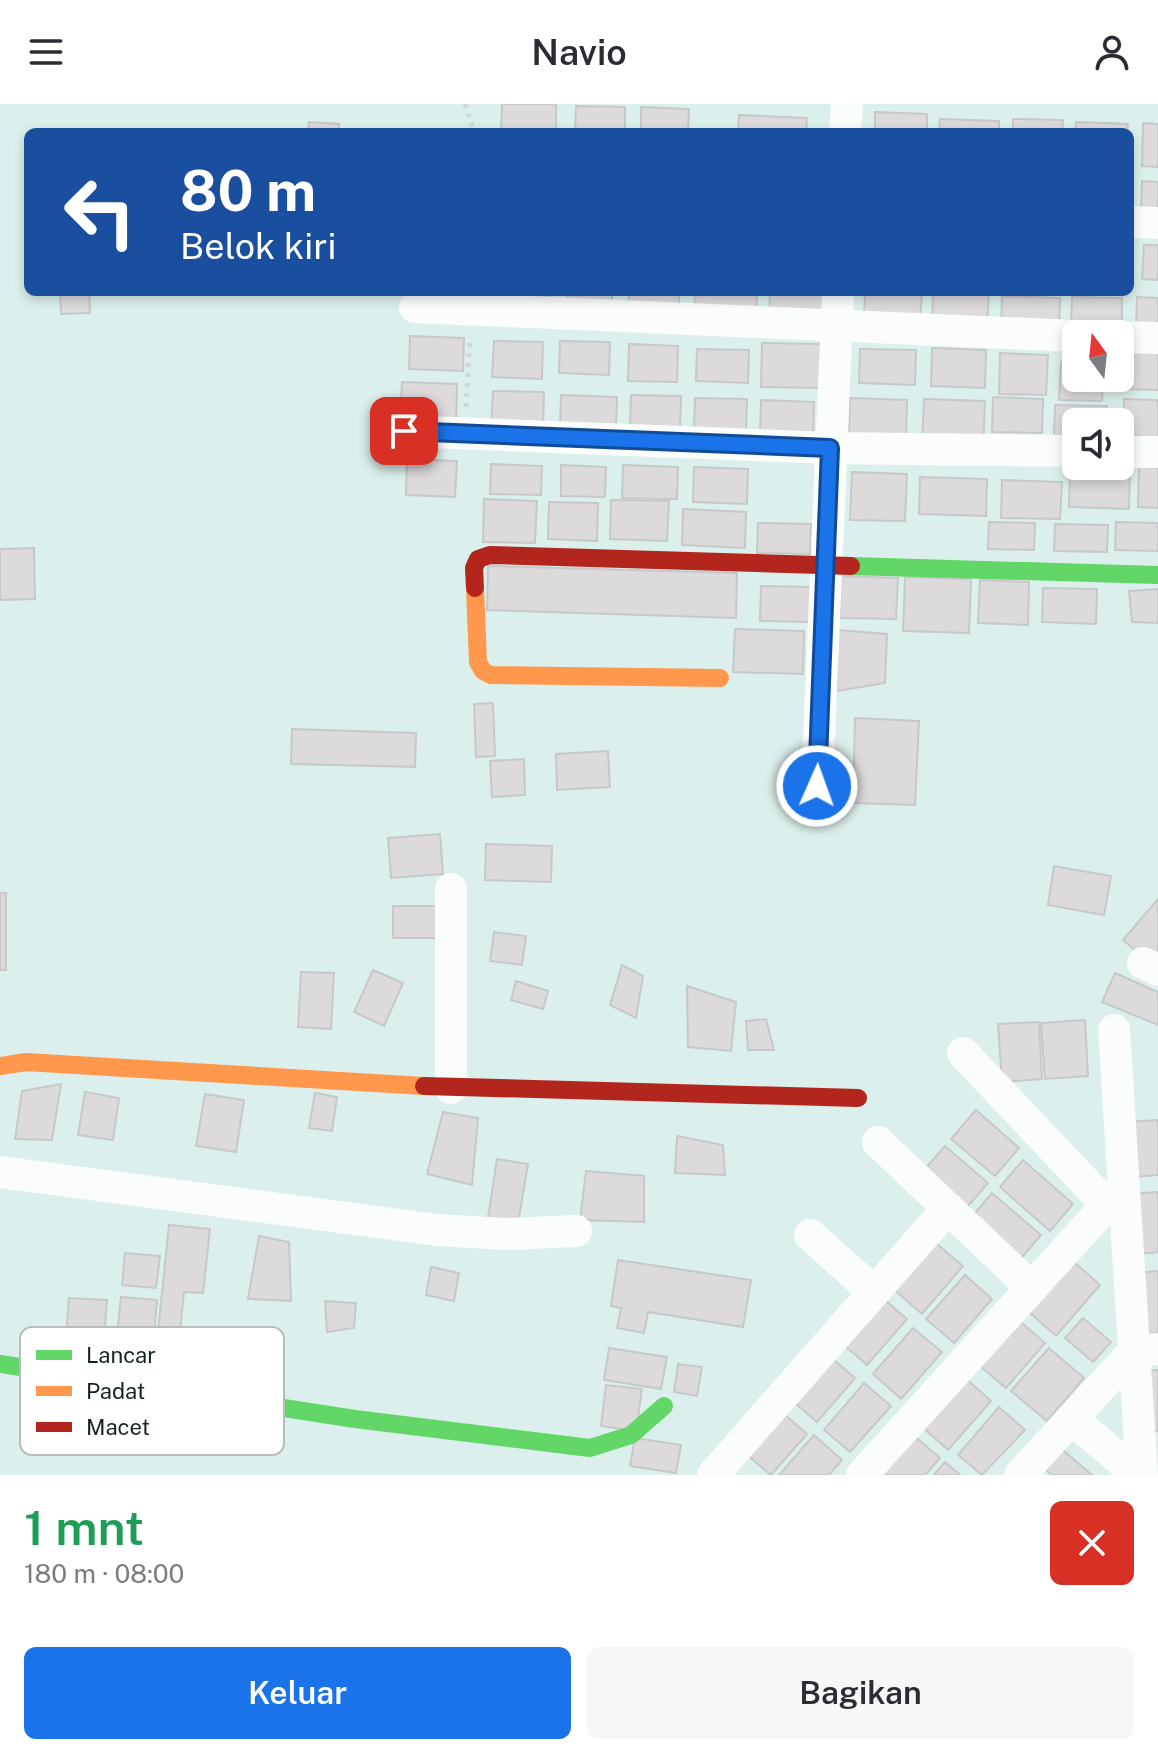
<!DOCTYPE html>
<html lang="id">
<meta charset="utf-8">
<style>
:root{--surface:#fff;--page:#f7f7f7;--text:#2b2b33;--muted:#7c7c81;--accent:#1a73e8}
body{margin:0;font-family:"Public Sans",sans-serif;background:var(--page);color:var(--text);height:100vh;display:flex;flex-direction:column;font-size:30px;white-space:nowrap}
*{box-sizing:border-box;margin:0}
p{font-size:26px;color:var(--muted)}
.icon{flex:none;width:44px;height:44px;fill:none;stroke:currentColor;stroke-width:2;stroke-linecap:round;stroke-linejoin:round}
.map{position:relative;height:1371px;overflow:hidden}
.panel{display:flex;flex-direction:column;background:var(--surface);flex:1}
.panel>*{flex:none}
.guide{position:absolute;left:24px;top:24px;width:1110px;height:168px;border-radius:12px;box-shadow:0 4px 12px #0003;background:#1a4fa0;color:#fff;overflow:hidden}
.needle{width:52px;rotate:345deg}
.controls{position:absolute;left:1062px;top:216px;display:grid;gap:16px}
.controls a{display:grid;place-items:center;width:72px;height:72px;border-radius:12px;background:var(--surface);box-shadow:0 4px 12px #0003;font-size:40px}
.pin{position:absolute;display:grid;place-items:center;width:68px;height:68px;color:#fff;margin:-34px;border-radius:16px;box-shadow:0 4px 12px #0006}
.me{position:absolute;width:88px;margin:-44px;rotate:2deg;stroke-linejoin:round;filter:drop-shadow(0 0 6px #0008)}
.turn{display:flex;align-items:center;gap:28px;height:168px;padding:0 24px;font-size:36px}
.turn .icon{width:104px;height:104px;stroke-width:2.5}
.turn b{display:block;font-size:56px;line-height:68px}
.round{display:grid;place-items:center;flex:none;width:84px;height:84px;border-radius:12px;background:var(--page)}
.summary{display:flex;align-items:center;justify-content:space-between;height:136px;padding:0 24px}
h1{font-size:48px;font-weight:600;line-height:60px;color:#1e9e55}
.cta{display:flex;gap:16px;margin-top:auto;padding:16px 24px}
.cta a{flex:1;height:92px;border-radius:12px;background:var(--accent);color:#fff;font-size:32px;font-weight:600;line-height:92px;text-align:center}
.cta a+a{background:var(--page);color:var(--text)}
header{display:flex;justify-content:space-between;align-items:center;height:104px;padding:0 24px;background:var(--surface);font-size:36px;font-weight:600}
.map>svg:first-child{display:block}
.building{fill:#dddadc;stroke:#c6c8c9;stroke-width:2}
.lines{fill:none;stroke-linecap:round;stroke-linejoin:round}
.path{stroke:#d1d6d6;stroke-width:5;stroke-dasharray:4 6;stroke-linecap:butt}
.street{stroke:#fafdfc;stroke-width:32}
.fast{stroke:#63d668;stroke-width:18}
.slow{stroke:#ff974d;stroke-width:18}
.jam{stroke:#b3261e;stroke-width:18}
.route-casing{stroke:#114b97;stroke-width:20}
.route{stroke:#1a73e8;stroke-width:14}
.key{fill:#fff;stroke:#b8bdbc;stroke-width:2}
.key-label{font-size:22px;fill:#142220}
</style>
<header><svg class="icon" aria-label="menu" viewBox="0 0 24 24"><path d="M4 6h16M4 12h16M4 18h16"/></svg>Navio<svg class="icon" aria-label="person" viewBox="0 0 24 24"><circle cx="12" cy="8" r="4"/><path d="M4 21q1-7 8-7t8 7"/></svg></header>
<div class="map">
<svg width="1158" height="1371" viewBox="0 0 1158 1371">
<rect width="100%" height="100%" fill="#dbf0ec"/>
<path class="building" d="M502 0H556V28H501Z
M576 2 625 3V28H575Z
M641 3 689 5 688 28H641Z
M875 8 927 10V28H875Z
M739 11 807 14 806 28H738Z
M940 15 999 17V28H939Z
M1013 15 1063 16 1062 28H1013Z
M309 18 339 20V28H308Z
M1076 18 1128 20 1127 28H1075Z
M1143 19 1158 20V63L1142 62Z
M1142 77 1158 78V109H1141Z
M1144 141H1158V176L1142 175Z
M60 188H89L90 209 61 210Z
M492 188H549L548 207 491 205Z
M568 188H612V208L567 206Z
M629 188H679V209L628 207Z
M695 188H757L756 214 694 212Z
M770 188H823L822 216 769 215Z
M865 188H922L920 216 864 214Z
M933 188H989L987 220 932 219Z
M1002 192 1060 194 1059 227 1001 226Z
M1072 193 1122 194V227L1071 225Z
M1137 193 1158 194V225L1136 224Z
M410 232 464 234 463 267 409 265Z
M494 237 543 238 542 275 492 273Z
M560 237 610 238 609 271 559 269Z
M762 239 821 240 820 284 761 283Z
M629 240 678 242 677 278 628 277Z
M932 244 986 246 985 284 931 282Z
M697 245 749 246 748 279 696 277Z
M860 245 916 246 915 281 859 279Z
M1123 246 1158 247V286L1122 285Z
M1000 249 1048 251 1046 291 999 290Z
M1061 258 1076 259V274H1103L1102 297 1059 296Z
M402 278 457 280 456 324 400 322Z
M493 287 544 288 543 328 491 327Z
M561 291 617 293 616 324 560 322Z
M631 291 681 292 680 325 630 323Z
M993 293 1043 295 1042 329 992 328Z
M695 294 747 295 746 327 694 326Z
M850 294 907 296 906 334 849 333Z
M924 295 985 297 983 343 922 341Z
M1124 295 1158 296V333L1123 332Z
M761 296 814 298 813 332 760 331Z
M1055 301 1107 302 1106 318H1076V332L1054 331Z
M407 355 457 357 455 393 406 391Z
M491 360 542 362 541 391 490 390Z
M561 361 606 363 605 393 561 392Z
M623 361 678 363 677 395 622 394Z
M1070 361 1130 363 1129 405 1069 403Z
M694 363 748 365 747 400 693 398Z
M1139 363 1158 364V404L1138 403Z
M852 368 907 370 905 417 850 416Z
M920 373 987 375 986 412 919 410Z
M1002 376 1062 378 1060 415 1001 414Z
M484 395 537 397 535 439 483 438Z
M611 396 669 397 667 437 610 435Z
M549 398 598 399 597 437 548 435Z
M683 405 746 408 745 444 682 441Z
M989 418 1035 419 1034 446 988 445Z
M1116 418 1158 419V447L1115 446Z
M758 419 811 420 810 450 757 449Z
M1055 420 1108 421 1107 448 1054 447Z
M34 444 35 495 0 496V445Z
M488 462 737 469 736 514 487 506Z
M841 472 898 474 896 515 840 514Z
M905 473 971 475 969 529 903 527Z
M980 476 1029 478 1028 521 978 519Z
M761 482 812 483 810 518 760 517Z
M1043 484 1097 485 1096 520 1042 518Z
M1158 485V519L1132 518 1129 487Z
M735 525 804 527 803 570 733 568Z
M838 526 887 530 885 579 837 587Z
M493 599 495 652 476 653 474 600Z
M855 614 919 617 915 701 853 699Z
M292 625 416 629 415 663 291 660Z
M608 647 610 683 557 686 556 650Z
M524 655 525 691 492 693 490 657Z
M440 730 443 770 391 774 388 734Z
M486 740 552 742 551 778 485 776Z
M1054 762 1111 772 1104 811 1048 801Z
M0 789H6V866H0Z
M1158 795V863L1157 865 1123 836Z
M393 802H445V834H393Z
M494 828 526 832 522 861 490 857Z
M622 861 643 872 636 914 610 901Z
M373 866 403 879 384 922 354 908Z
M301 868 334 869 331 925 298 923Z
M1115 869 1158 888V921L1102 898Z
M516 877 548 887 543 905 511 896Z
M687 882 736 898 731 947 688 943Z
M766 915 774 946H748L746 917Z
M1085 916 1088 972 1045 975 1041 919Z
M1039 918 1042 975 1002 978 998 920Z
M61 980 52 1036 15 1035 22 987Z
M85 988 119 994 113 1036 78 1031Z
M315 989 337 993 332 1027 309 1024Z
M205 990 244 996 236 1048 196 1042Z
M976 1006 1019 1044 995 1072 951 1035Z
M443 1008 478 1014 472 1081 427 1070Z
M1158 1016V1071L1131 1073 1127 1018Z
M677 1032 723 1041 725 1071 675 1069Z
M945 1042 988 1079 962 1109 919 1072Z
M497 1055 528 1060 518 1119 488 1114Z
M1023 1056 1073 1100 1050 1127 1000 1083Z
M586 1067 644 1072V1118L580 1116Z
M1158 1088V1148L1133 1151 1128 1090Z
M992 1089 1041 1131 1018 1158 969 1116Z
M169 1121 210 1125 203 1189 184 1188 180 1229 158 1227Z
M259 1132 289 1138 291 1197 248 1195Z
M932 1136 963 1162 922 1210 891 1183Z
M125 1149 160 1152 156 1184 122 1181Z
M618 1156 751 1176 743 1223 648 1208 644 1229 617 1224 621 1204 611 1202Z
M1073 1157 1100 1181 1056 1232 1029 1208Z
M431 1163 459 1169 454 1197 426 1191Z
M1158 1167V1229L1137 1231 1132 1169Z
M965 1171 992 1195 954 1239 926 1215Z
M878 1190 907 1215 867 1261 838 1236Z
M121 1193 157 1196 153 1242 116 1239Z
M69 1194 107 1196 104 1235 66 1232Z
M325 1197 356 1199 354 1224 327 1228Z
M1015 1213 1045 1239 1006 1284 975 1258Z
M1083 1214 1111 1238 1093 1258 1065 1234Z
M913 1224 942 1248 901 1295 873 1270Z
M609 1244 667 1253 661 1285 604 1276Z
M1049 1244 1084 1274 1047 1317 1011 1287Z
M827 1250 855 1274 817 1318 789 1294Z
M678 1260 702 1263 697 1292 674 1288Z
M1158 1266V1327L1144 1328 1139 1267Z
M962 1271 991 1297 948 1346 919 1320Z
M864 1279 891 1302 850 1348 824 1326Z
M606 1281 642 1285 636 1327 601 1322Z
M776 1303 807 1330 771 1371 740 1345Z
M999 1303 1025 1326 982 1371 958 1351Z
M912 1330 940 1354 925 1371H877Z
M814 1331 842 1356 829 1371H779Z
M635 1334 681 1341 676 1369 630 1362Z
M1057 1341 1092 1371H1052L1040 1361Z
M945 1358 960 1371H934Z"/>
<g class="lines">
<path class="path" d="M465 0 474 28
M466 303 470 233"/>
<path class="street" d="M845 28 847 0
M1130 118 1158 119
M415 203 1076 232
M1120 233 1158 234
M404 327 830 344 1076 347
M1120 348H1158
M817 682 838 188
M451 785V984
M1143 859 1158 866
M1114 926 1142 1371
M963 949 1107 1101
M878 1038 1032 1184
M0 1068 437 1126 506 1130 576 1127
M810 1131 874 1188
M1072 1315 1138 1371
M713 1371 948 1104
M862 1371 1124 1082
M1020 1371 1134 1247 1158 1245"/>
<path class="fast" d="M851 462 1158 471
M0 1260 355 1315 590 1344 631 1331 664 1302"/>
<path class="slow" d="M475 484 478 558 483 567 491 571 720 574
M0 962 26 958 424 982"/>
<path class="jam" d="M475 484 474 464 478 455 490 451 851 462
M424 982 858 994"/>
</g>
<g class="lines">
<defs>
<path id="route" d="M404 327 830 344 817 682"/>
</defs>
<use href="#route" class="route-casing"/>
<use href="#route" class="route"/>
</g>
<rect x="20" y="1223" width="264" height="128" rx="12" class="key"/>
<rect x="36" y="1246" width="36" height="10" fill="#63d668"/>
<rect x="36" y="1282" width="36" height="10" fill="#ff974d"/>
<rect x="36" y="1318" width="36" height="10" fill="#b3261e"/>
<g class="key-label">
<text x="86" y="1259">Lancar</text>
<text x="86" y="1295">Padat</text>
<text x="86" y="1331">Macet</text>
</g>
</svg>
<div class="controls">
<a><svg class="needle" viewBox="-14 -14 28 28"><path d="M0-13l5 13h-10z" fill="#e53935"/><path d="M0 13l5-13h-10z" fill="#7c7c81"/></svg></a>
<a><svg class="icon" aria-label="sound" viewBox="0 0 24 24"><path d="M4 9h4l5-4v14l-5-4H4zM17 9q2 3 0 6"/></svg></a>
</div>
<div class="pin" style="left:404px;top:327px;background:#d93025"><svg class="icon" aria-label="arrive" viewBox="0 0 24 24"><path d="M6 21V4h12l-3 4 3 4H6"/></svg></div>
<svg class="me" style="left:817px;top:682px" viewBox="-20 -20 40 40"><circle r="17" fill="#1a73e8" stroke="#fff" stroke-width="3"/><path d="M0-11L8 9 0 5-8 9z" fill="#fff"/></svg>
<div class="guide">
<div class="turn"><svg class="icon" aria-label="left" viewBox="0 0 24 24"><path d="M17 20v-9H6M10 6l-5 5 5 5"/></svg><div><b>80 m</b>Belok kiri</div></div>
</div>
</div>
<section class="panel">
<div class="summary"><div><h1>1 mnt</h1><p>180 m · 08:00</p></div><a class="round" style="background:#d93025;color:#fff"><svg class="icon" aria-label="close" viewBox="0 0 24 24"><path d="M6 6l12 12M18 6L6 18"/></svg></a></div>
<div class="cta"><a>Keluar</a><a>Bagikan</a></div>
</section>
